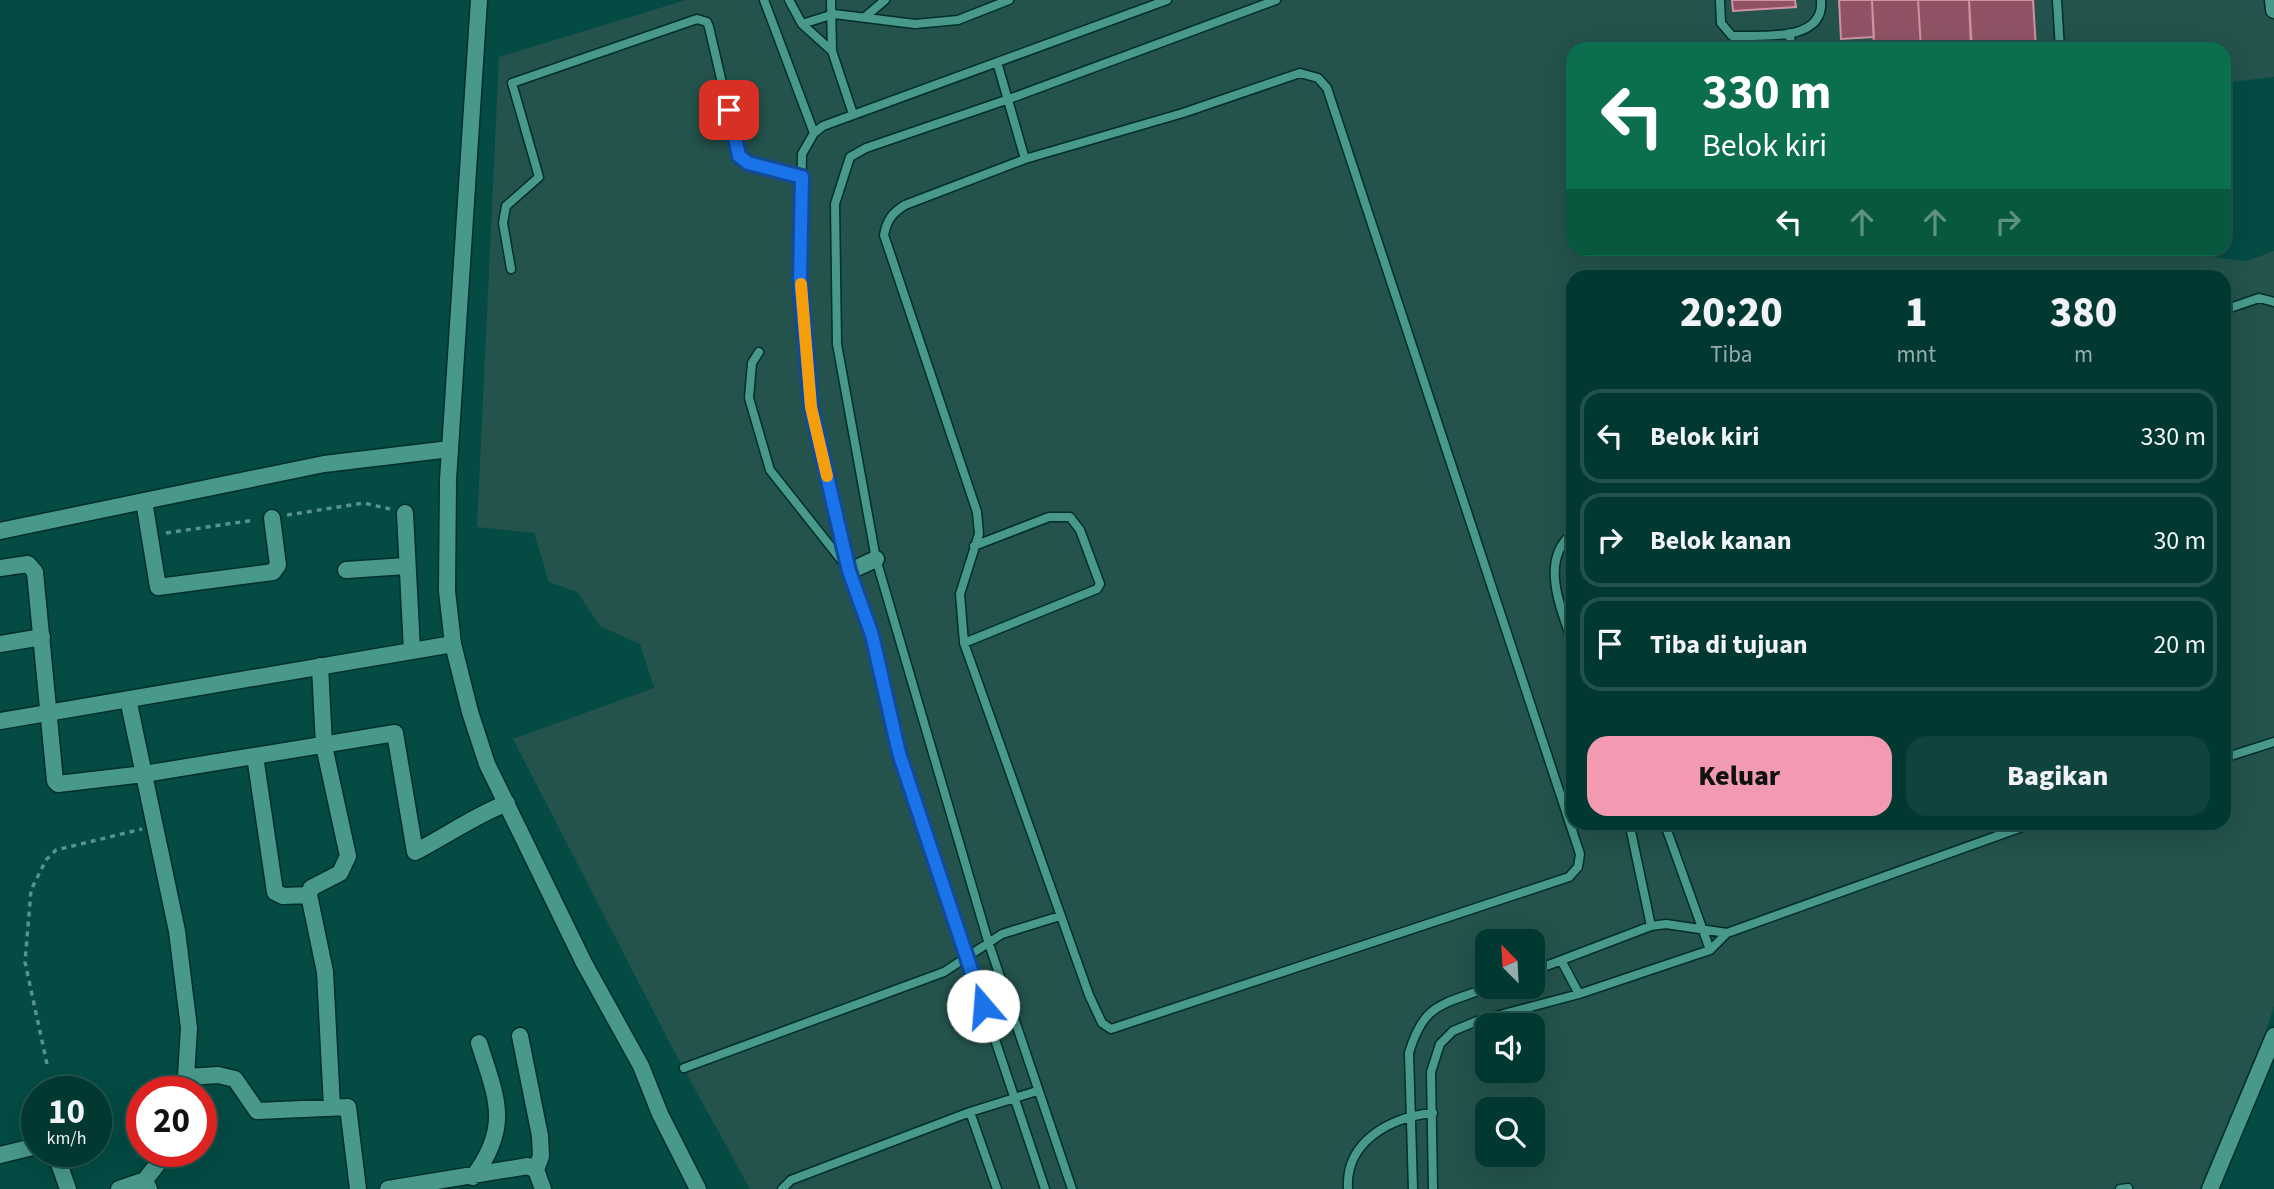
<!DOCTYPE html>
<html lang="id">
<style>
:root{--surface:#023832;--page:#10433e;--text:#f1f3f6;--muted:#96acac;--line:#23524d;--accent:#f19ab2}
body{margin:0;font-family:"Source Sans 3",sans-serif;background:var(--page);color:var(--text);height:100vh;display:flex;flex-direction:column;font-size:26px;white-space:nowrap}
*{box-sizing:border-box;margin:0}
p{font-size:23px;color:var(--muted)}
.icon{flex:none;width:38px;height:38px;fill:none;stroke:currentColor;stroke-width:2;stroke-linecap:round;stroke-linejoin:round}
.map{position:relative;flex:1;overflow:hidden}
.sheet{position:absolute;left:1566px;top:270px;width:665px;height:560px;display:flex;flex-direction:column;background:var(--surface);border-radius:21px;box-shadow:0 7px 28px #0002,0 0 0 2px var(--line)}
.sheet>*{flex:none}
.top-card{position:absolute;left:1566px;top:42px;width:665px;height:214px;border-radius:21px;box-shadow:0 7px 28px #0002,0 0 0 2px var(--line);background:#0b6e4f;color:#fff;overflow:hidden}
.needle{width:46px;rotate:336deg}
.buttons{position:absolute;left:1475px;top:929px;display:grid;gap:14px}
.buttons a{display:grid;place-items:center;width:70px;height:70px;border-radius:14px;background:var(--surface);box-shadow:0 7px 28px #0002,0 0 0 2px var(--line);font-size:35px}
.speed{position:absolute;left:21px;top:1076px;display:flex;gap:14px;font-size:35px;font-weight:700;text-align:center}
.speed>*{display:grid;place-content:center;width:91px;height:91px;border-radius:50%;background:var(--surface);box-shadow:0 7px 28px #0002,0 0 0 2px var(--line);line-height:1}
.speed small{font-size:18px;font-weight:400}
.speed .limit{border:10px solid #d22;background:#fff;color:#111}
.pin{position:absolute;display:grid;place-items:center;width:60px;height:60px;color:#fff;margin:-30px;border-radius:14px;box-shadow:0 4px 10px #0006}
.me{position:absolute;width:77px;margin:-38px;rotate:342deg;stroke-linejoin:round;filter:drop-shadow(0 0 5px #0008)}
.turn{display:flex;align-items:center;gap:24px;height:147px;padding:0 21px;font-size:32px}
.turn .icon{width:91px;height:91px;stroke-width:2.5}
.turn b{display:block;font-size:49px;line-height:60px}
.lanes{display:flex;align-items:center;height:66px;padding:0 21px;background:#0003;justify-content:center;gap:35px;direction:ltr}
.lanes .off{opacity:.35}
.eta{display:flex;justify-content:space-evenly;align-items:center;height:119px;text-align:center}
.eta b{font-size:42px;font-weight:800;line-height:49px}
.primary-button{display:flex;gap:14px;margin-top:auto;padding:14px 21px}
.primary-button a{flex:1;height:80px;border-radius:21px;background:var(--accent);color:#111;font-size:28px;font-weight:800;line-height:80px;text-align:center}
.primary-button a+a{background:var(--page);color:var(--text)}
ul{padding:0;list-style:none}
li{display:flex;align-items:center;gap:21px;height:94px;margin:0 14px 10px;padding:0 7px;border:4px solid var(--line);border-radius:21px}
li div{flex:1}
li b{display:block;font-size:26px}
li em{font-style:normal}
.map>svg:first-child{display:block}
.built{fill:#23534c;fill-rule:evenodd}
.building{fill:#8f5365;stroke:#d291a2;stroke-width:2}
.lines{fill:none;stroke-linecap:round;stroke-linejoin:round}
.lane-casing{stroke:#002e28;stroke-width:11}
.street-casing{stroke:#002e28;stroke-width:19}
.path{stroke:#58928b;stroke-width:3.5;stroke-dasharray:5 5;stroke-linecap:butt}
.lane{stroke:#48998c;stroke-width:8}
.street{stroke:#48998c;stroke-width:16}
.route-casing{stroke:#114b97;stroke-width:18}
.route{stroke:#1a73e8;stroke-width:12}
.slow{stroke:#f59e0b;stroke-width:12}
</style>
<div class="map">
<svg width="2274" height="1189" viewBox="0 0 2274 1189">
<rect width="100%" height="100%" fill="#034b43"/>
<path class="built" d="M686 0H2274V77L2224 83V49H1573V248H2125L2247 261 2274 251V1006L2216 1189H750L674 1051 513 739 654 688 640 644 600 626 577 592 549 582 534 533 477 527 499 57ZM1573 276H2224V822H1573ZM1488 942H1533V987H1488ZM1488 1026H1533V1071H1488ZM1488 1110H1533V1155H1488Z"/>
<path class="building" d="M1732 0H1795L1796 7 1733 11Z
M1839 0H1872L1874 37 1841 39Z
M1872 0H1918L1921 49H1874Z
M1918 0H1969L1971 48 1921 49Z
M1969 0H2033L2036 49H1972Z"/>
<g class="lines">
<defs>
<path id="lane" d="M764 0 814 133
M789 0 802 24 832 51
M831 0 832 51 853 114
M1720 0 1721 23 1732 36C1761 35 1825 43 1821 0
M2057 0 2060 49
M865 17 885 0
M802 24 834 14 915 24 958 20 1009 0
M1790 33 1791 49
M997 62 1025 159
M1300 73 1318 78 1327 88 1580 854 1578 867 1569 877 1111 1029 1102 1023 1089 995 964 643 960 594 979 534 977 512 884 235C887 220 892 213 905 205L1025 159 1183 113Z
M511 269 503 223 506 206 539 177 512 83 697 19 707 22 709 27 739 156 748 163 802 177
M2224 310 2259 298 2274 302
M759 352 752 363 749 398 770 470 846 566
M1573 533C1538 560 1562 611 1573 644
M964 643 1097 589 1100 584 1080 530 1070 517H1049L974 546
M2224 758 2274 742
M1629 822 1651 926
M1664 822 1710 950
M1562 962 1579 994
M1533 971 1651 926 1666 924 1727 933
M684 1068 944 972 1002 934 1060 916
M970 1112 997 1189
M782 1189 791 1180 970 1112 1037 1091
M1045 1189 899 753 872 635 850 571 811 407 800 278 802 154 814 133 823 126 1167 0
M1072 1189 988 941 876 559 837 344 835 204 850 157 866 148 1009 99 1276 0
M1348 1189C1345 1141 1391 1117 1433 1113
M1413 1189 1409 1053C1424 1002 1443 1005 1489 987
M1433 1189 1431 1072 1440 1044 1453 1031 1477 1021 1579 994 1710 950 1727 933 2036 822
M2120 1189 2128 1188"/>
<path id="street" d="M479 0 448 480 447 591 453 644 470 712 487 764 584 963 641 1066 660 1114 698 1189
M2273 0 2274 10
M405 513 412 651
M272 518 278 565 273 572 158 587 144 501 324 464 450 449
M0 531 144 501
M0 568 28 564 35 572 55 781 58 784 144 774 395 733 415 852C446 836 474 816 507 803
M346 570 406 566
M850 571 876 559
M0 644 42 637
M320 666 324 746 348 856 340 873 311 888 309 895 325 972 332 1107
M128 699 177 931 189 1028 185 1092
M0 721 453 644
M255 756 275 892 283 896 309 895
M520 1036 540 1136 541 1156 536 1170
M186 1077 218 1075 235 1079 257 1111 348 1107 358 1189
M55 1152 68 1189
M0 1155 37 1146
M473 1177C511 1126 497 1099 479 1043
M119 1189 145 1180
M149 1189 145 1180 167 1152
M388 1189 528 1166 536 1170 543 1189
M2210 1189 2274 1036"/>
</defs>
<use href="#lane" class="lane-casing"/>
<use href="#street" class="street-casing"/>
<path class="path" d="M287 515 364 503 390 509
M166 533 255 520
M47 1064 25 962 31 890 46 860 56 850 142 829"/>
<use href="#lane" class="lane"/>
<use href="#street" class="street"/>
</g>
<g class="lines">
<defs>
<path id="route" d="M729 110 739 156 748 163 802 177 800 278 811 407 849 571 872 635 899 753 983 1006"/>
</defs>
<use href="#route" class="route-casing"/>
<use href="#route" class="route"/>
<path class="slow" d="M801 284 811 407 827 476"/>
</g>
</svg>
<div class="buttons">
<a><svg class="needle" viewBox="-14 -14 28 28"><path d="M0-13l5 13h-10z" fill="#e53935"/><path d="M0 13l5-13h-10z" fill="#96acac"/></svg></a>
<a><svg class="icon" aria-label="sound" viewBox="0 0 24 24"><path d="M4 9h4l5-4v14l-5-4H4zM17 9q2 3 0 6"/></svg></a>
<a><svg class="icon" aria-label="search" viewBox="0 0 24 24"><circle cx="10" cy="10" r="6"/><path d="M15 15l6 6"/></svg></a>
</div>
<div class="speed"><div>10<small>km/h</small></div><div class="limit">20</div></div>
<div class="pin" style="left:729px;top:110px;background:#d93025"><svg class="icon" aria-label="arrive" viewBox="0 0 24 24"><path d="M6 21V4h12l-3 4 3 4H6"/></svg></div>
<svg class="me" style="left:983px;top:1006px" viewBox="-20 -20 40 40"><circle r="19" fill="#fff"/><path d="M0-13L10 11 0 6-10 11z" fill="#1a73e8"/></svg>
<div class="top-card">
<div class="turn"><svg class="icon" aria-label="left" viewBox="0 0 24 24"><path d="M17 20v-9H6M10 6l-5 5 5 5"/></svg><div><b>330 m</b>Belok kiri</div></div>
<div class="lanes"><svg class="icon" aria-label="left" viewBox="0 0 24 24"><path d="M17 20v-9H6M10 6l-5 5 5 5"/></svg><svg class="icon off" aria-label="ahead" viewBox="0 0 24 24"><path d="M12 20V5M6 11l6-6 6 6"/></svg><svg class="icon off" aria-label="ahead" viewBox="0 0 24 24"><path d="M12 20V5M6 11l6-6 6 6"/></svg><svg class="icon off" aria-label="right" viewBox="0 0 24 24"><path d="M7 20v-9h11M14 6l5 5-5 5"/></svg></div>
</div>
<section class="sheet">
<div class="eta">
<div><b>20:20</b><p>Tiba</p></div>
<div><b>1</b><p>mnt</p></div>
<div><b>380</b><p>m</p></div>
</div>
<ul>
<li><svg class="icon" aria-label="left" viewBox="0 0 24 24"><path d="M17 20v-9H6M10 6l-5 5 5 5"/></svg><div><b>Belok kiri</b></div><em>330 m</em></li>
<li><svg class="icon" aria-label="right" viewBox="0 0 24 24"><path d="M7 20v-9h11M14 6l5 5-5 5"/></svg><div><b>Belok kanan</b></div><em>30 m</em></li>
<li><svg class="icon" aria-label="arrive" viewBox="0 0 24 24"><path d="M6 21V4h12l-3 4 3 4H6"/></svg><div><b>Tiba di tujuan</b></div><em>20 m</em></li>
</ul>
<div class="primary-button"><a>Keluar</a><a>Bagikan</a></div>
</section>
</div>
